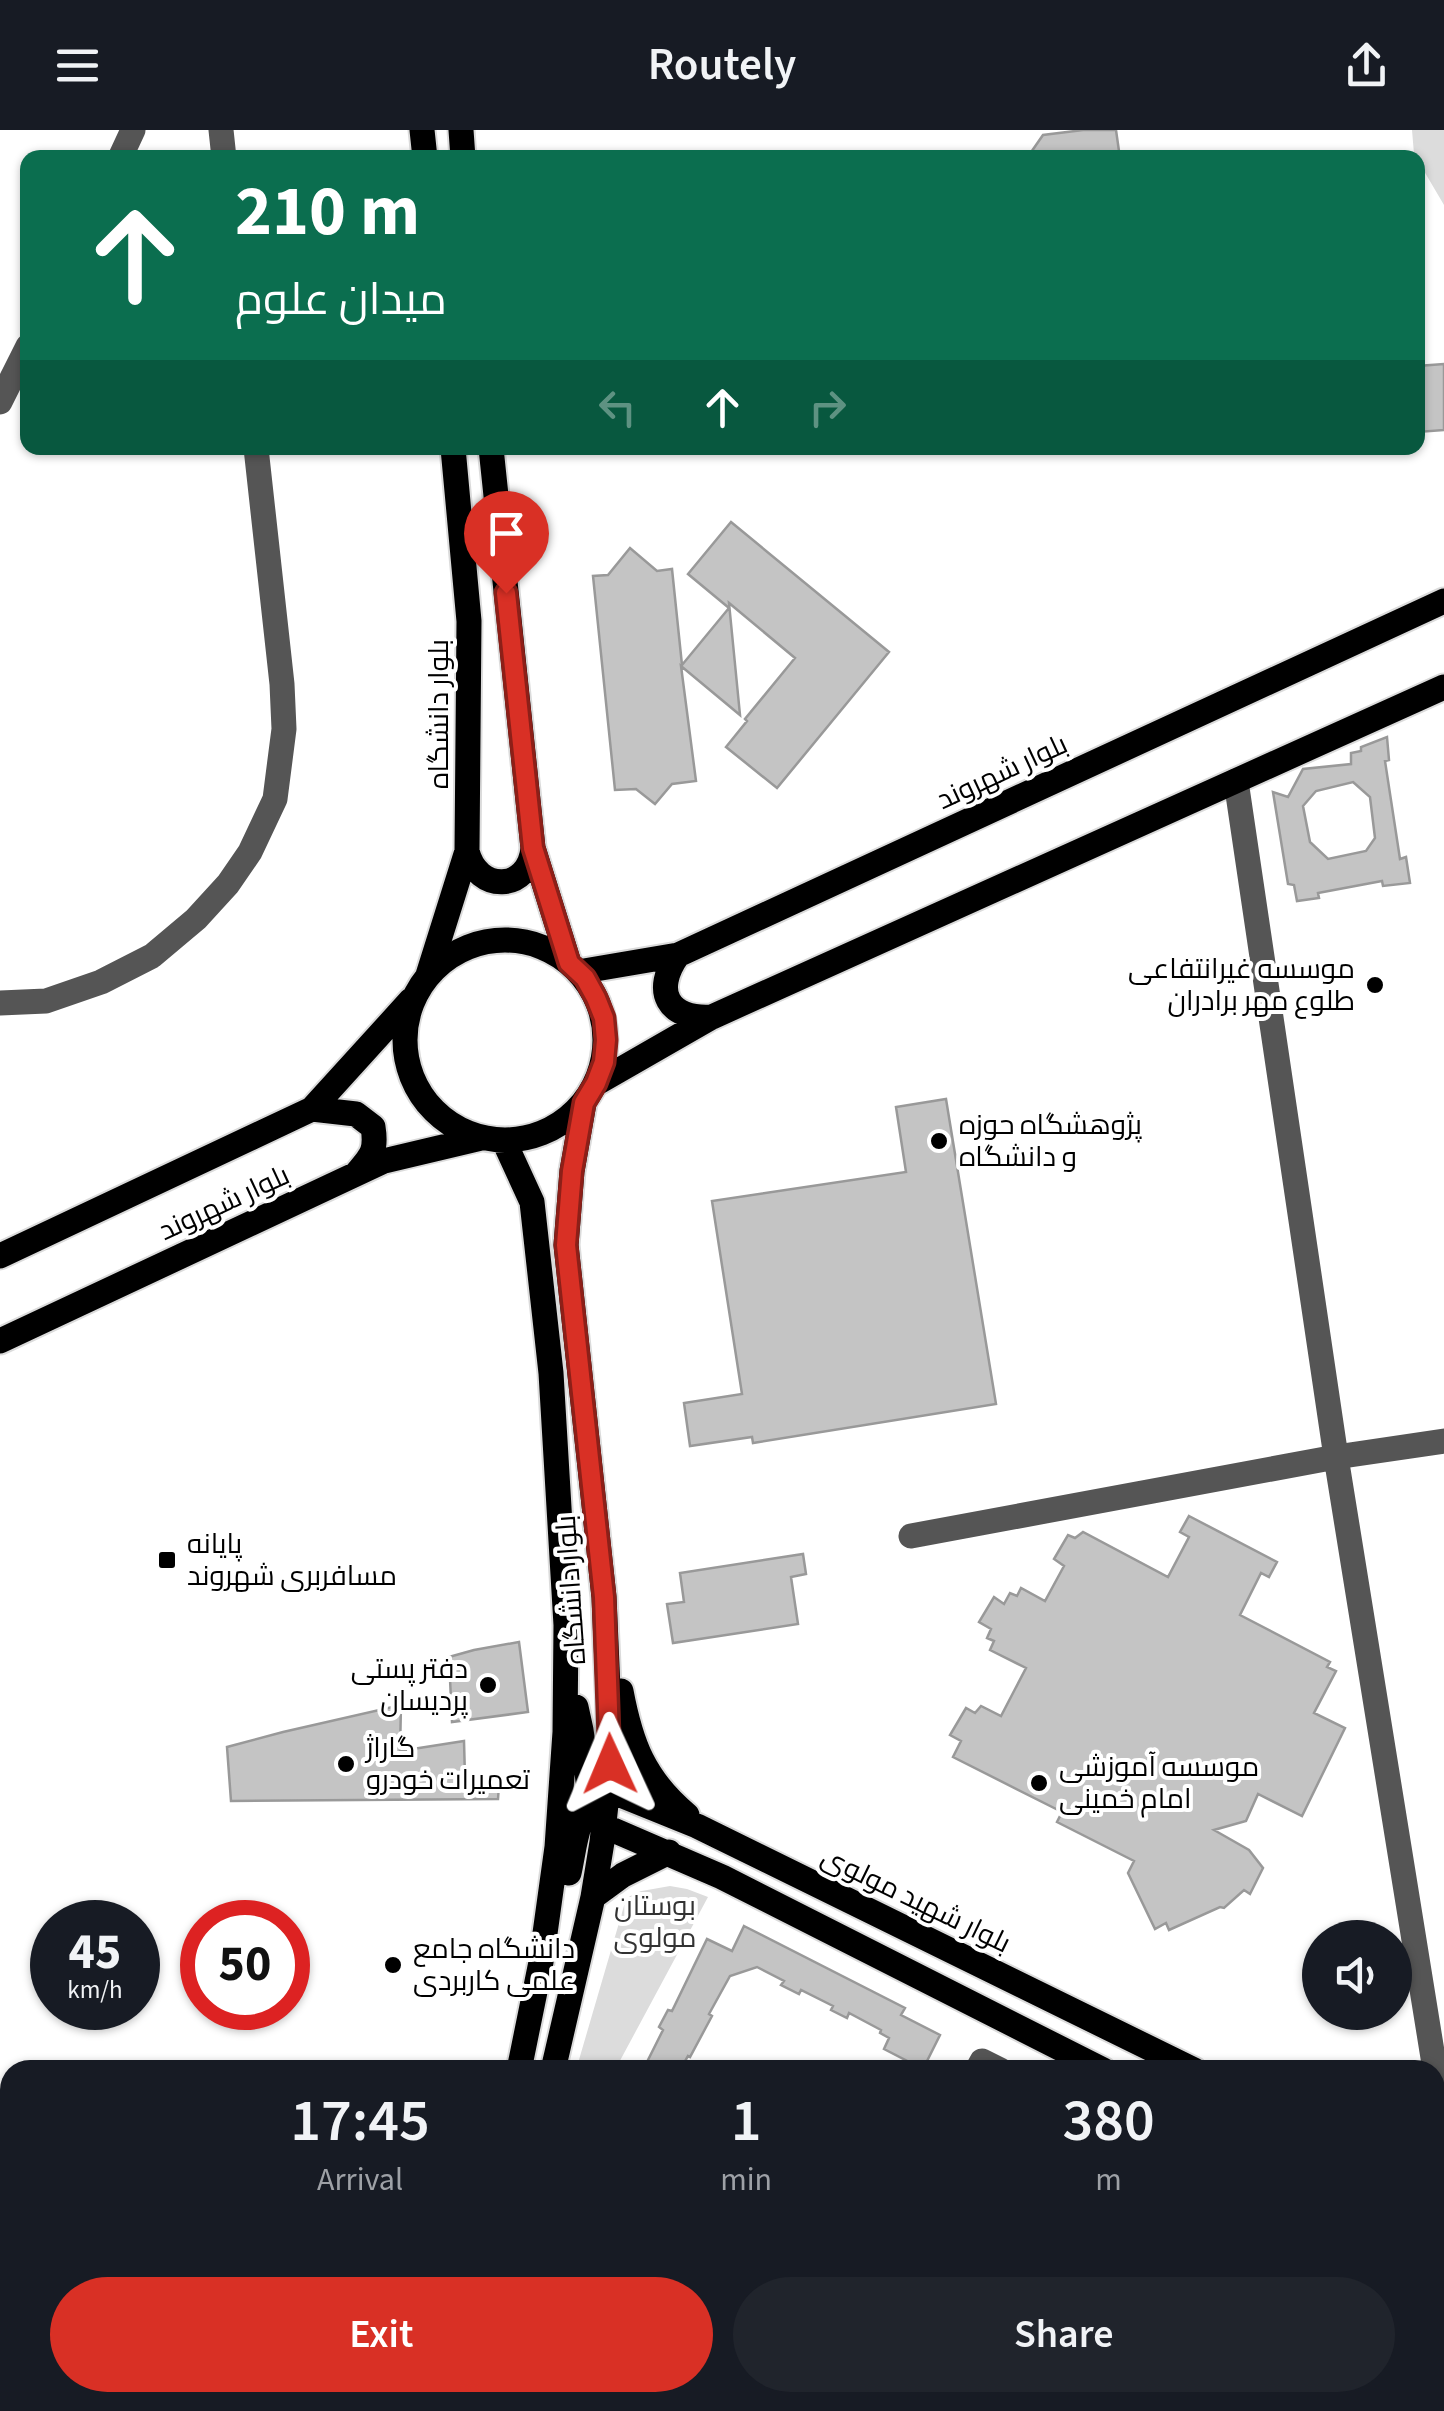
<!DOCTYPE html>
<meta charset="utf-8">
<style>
:root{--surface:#171b24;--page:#20242c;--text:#f1f3f6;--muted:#9ea1a6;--accent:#d93025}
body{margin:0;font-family:"Source Sans 3",Cairo,sans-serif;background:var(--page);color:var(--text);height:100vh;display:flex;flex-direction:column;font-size:38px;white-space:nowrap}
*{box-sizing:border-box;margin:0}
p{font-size:32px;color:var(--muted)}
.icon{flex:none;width:55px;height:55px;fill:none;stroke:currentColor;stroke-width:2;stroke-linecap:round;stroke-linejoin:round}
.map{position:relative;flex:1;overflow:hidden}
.drawer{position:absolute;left:0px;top:1930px;width:1445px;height:352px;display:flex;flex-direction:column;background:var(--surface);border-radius:30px 30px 0 0;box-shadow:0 2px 8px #0004}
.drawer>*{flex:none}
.banner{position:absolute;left:20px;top:20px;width:1405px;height:305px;border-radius:20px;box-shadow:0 2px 8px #0004;background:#0b6e4f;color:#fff;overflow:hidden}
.controls{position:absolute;left:1302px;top:1790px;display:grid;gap:20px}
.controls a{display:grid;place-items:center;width:110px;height:110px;border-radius:50%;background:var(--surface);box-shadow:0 2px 8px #0004;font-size:50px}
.speed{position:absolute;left:30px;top:1770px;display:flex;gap:20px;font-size:50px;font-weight:700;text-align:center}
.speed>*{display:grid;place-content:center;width:130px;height:130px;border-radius:50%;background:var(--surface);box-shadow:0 2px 8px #0004;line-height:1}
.speed small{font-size:25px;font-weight:400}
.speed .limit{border:15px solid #d22;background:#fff;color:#111}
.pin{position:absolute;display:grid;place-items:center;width:85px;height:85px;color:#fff;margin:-102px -42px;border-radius:50% 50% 50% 0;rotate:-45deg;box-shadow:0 0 10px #0007}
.pin .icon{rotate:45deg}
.me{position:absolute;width:110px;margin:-55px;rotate:359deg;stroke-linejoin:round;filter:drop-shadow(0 0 8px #0008)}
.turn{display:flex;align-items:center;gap:35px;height:210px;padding:0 50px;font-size:45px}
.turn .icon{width:130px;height:130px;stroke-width:2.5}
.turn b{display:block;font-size:70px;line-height:85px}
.lanes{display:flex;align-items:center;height:95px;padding:0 50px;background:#0003;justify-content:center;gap:50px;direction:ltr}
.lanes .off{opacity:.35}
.eta{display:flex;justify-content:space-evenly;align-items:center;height:170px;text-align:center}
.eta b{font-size:60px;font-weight:600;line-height:70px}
.action{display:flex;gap:20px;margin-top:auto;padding:20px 50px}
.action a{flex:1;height:115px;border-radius:60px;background:var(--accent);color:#fff;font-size:40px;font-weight:600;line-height:115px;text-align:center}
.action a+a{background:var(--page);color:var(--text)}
header{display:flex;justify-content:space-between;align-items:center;height:130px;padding:0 50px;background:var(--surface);font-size:45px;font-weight:600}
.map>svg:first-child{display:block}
.green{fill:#dcdcdc}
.building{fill:#c4c4c4;stroke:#999;stroke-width:2.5;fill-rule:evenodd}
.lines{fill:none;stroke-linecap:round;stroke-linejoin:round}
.major-casing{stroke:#dbdbdb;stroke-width:29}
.minor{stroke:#555;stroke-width:25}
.major{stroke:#000;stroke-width:25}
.route-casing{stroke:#8d1f18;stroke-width:25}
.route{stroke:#d93025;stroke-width:18}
.poi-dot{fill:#000;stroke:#fff;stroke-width:4}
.labels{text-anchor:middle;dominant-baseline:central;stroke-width:8;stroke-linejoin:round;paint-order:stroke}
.street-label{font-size:28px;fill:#000;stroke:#fff}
.poi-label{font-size:28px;fill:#000;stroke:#fff;text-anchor:start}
.park-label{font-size:28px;fill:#333;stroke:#fff}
</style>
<header><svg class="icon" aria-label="menu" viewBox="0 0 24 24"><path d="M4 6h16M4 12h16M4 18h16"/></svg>Routely<svg class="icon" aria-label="share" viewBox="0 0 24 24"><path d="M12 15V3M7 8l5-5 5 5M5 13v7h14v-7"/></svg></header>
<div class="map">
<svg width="1444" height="2281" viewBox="0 0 1444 2281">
<rect width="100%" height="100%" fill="#fff"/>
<path class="green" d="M1412 0H1444V75L1414 24Z
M670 1756 687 1759 708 1767 615 1940H576L626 1769 636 1762Z"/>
<path class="building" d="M1083 0H1116L1120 28H1027L1043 5Z
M1444 234V300L1418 302V236Z
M731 392 889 522 777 658 726 617 747 591 745 589 795 528 729 473 740 585 681 536 696 651 672 654 655 674 636 659 615 660 593 446 608 445 630 418 657 441 672 439 682 535 729 478 688 444Z
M1387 607 1389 630 1385 631 1400 729 1406 727 1410 753 1383 756 1382 751 1318 763 1319 768 1297 771 1294 755 1288 754 1273 662 1288 667 1303 639 1351 634V623L1361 621V617ZM1353 652 1370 667 1375 708 1366 721 1328 729 1310 712 1303 676 1316 661Z
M946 969 996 1274 753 1313 752 1307 690 1316 684 1273 742 1264 712 1071 906 1042 896 977Z
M1189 1386 1277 1432 1269 1447 1261 1443 1240 1485 1330 1532 1327 1537 1336 1541 1314 1583 1345 1598 1302 1686 1258 1664 1246 1691 1214 1700 1249 1720 1263 1738 1250 1764 1244 1760 1224 1778 1220 1777 1169 1800 1166 1793 1155 1799 1128 1743 1134 1731 1057 1692 1062 1682 953 1627 961 1611 950 1605 966 1578 975 1583 981 1576 1001 1586 1026 1538 990 1520 994 1511 987 1508 991 1499 979 1492 994 1467 1004 1474 1010 1463 1017 1466 1021 1458 1045 1471 1064 1436 1054 1429 1068 1405 1075 1408 1083 1402 1168 1447 1189 1407 1180 1402Z
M803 1424 806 1444 791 1447 798 1494 673 1513 667 1474 684 1472 680 1443Z
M519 1512 528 1582 452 1592 449 1527 474 1520Z
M401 1575 400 1621 464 1611 465 1647 499 1655 498 1669 231 1671 227 1617 283 1602Z
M744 1796 905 1878 901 1885 940 1905 923 1939 884 1919 889 1908 880 1903 881 1900 849 1883 847 1888 831 1880 833 1876 801 1860 799 1864 781 1855 784 1851 757 1837 730 1846 709 1884 712 1886 690 1927 688 1926 680 1940H643L663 1900 659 1897 668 1880 672 1881 707 1809 732 1821Z"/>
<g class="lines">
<defs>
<path id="major" d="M422 0 425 28
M461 0 463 28
M491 318 533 718 569 833
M467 721C477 763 529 762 533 718
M405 910a100 100 0 1 1 200 0a100 100 0 1 1-200 0Z
M678 825C652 861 668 890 712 887
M578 842 678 825 1444 471
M428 845 467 721 469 491 453 318
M597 953 712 887 1444 557
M312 979 356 984 373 997C377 1022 371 1026 356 1044
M504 1011 532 1072 551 1243 566 1495 565 1602 557 1717 541 1832 519 1940
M0 1126 312 979 411 870
M0 1211 384 1031 481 1008
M621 1561C631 1614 644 1649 687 1685
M576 1577 581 1600 591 1672 604 1696 722 1747 1103 1940
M608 1660 697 1696 1194 1940
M569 1743C575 1717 576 1683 599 1666
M593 1767 623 1745 669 1722
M553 1940 593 1767 602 1712 611 1627 604 1467 566 1115 572 1041 584 973
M1435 2063 1444 2067
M1435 2107 1444 2112
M388 2281 392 2272
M419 2281 423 2272"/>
</defs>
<use href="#major" class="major-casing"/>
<path class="minor" d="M221 0 224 28
M120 28 133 0
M0 272 28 216
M1236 651 1336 1327 1435 1940
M0 873 46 871 101 852 152 826 196 789 228 754 250 722 275 669 284 599 282 554 256 318
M911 1406 1336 1327 1444 1311
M977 1940 982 1931 1000 1940
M1435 1943 1444 1999
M1435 2160 1444 2165
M639 2272 657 2281
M839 2272 851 2281
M1037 2272 1054 2281
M1155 2272 1172 2281
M483 2281 488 2272
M706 2281 711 2272"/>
<use href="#major" class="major"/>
</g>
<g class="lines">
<defs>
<path id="route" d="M506 463 533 718 569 833 585 848 596 868 604 888 606 910 604 932 596 953 584 973 572 1041 566 1115 604 1467 610 1634"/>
</defs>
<use href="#route" class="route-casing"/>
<use href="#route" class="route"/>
</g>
<g class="poi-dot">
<circle cx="1375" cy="855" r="10"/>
<circle cx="939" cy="1011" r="10"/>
<rect x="157" y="1420" width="20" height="20" rx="5"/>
<circle cx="488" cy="1555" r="10"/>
<circle cx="346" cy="1634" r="10"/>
<circle cx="1039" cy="1653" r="10"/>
<circle cx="393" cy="1835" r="10"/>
</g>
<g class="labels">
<g class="street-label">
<text transform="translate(439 584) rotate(-90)">بلوار دانشگاه</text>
<text transform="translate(1002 642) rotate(-25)">بلوار شهروند</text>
<text transform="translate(224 1073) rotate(-25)">بلوار شهروند</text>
<text transform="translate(571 1460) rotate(-94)">بلوار دانشگاه</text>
<text transform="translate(916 1770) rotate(26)">بلوار شهید مولوی</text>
</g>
<g class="poi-label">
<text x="1355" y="839" text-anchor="end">موسسه غیرانتفاعی<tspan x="1355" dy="32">طلوع مهر برادران</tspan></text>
<text x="959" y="995">پژوهشگاه حوزه<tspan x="959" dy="32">و دانشگاه</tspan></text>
<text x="187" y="1414">پایانه<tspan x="187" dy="32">مسافربری شهروند</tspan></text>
<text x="468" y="1539" text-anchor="end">دفتر پستی<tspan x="468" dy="32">پردیسان</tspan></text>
<text x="366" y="1618">گاراژ<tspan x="366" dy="32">تعمیرات خودرو</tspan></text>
<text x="1059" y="1637">موسسه آموزشی<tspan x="1059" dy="32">امام خمینی</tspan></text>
<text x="413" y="1819">دانشگاه جامع<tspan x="413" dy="32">علمی کاربردی</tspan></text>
</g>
<g class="park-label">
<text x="655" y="1776">بوستان<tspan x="655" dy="32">مولوی</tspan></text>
</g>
</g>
</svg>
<div class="controls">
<a><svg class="icon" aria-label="sound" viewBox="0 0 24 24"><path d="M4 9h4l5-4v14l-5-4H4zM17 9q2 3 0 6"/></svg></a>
</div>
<div class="speed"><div>45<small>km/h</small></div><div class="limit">50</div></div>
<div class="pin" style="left:506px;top:463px;background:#d93025"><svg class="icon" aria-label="arrive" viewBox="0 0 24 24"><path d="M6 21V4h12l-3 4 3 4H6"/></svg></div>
<svg class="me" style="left:610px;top:1634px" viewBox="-20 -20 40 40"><path d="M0-17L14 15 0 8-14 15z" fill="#d93025" stroke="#fff" stroke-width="4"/></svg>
<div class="banner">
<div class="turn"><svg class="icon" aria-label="ahead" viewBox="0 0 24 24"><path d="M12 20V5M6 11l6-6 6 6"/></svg><div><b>210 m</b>میدان علوم</div></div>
<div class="lanes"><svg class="icon off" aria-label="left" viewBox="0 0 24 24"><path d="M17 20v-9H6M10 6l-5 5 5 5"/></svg><svg class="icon" aria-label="ahead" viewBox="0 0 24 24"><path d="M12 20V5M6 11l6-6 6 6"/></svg><svg class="icon off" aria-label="right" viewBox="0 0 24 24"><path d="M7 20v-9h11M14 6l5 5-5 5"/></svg></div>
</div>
<section class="drawer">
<div class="eta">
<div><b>17:45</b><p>Arrival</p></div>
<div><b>1</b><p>min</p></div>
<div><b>380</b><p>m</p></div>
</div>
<div class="action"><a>Exit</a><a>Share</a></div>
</section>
</div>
